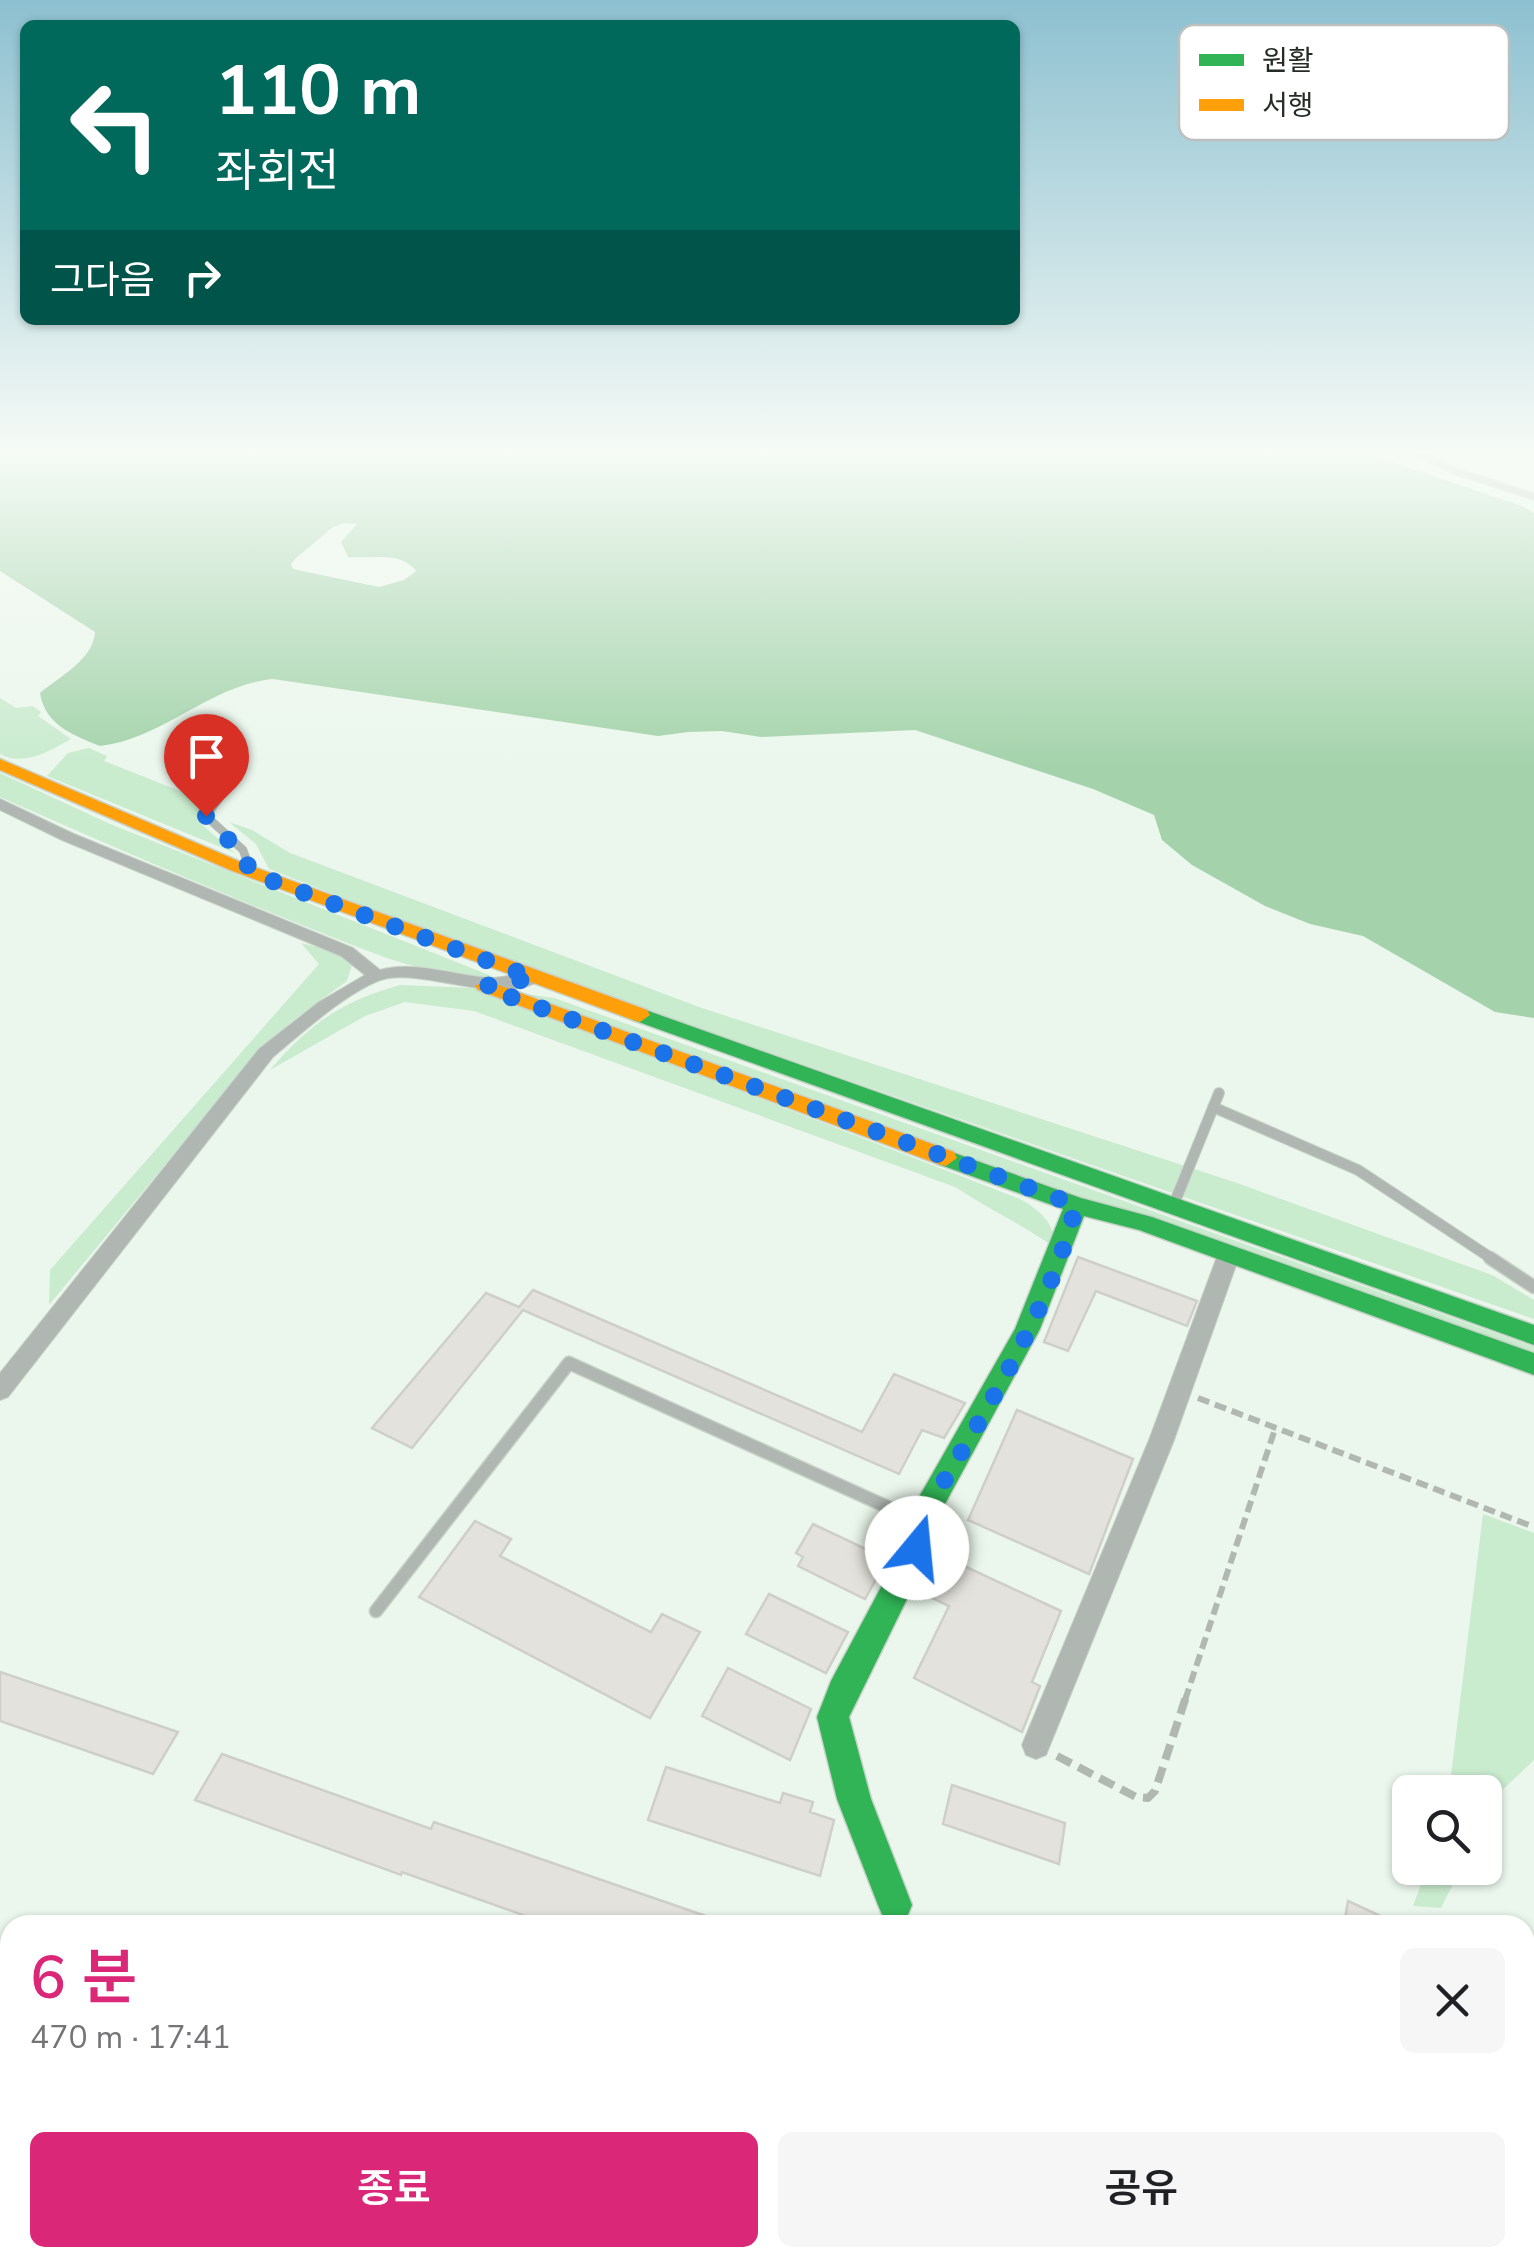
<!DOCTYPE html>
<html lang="ko">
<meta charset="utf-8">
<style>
:root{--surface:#fff;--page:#f6f6f6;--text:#202124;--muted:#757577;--accent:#db2777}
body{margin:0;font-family:"Nunito Sans","Noto Sans KR",sans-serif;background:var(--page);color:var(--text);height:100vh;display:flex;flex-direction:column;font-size:38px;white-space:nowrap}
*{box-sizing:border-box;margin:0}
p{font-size:32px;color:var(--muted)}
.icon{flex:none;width:55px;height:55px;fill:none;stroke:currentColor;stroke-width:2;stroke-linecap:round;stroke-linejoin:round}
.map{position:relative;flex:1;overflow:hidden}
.side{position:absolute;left:0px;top:1915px;width:1535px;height:352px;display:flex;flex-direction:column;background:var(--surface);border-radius:30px 30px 0 0;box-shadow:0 2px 8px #0004}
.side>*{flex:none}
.banner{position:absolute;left:20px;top:20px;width:1000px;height:305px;border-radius:15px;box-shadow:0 2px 8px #0004;background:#00695c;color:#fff;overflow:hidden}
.tools{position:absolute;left:1392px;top:1775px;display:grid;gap:20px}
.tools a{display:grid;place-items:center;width:110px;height:110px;border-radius:15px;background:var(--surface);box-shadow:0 2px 8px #0004;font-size:50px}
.pin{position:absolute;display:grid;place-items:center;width:85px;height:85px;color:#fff;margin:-102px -42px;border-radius:50% 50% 50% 0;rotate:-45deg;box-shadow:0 0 10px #0007}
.pin .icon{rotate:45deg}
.me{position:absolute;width:110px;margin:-55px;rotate:17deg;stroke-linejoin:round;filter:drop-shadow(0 0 8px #0008)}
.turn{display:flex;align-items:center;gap:35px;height:210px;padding:0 30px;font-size:45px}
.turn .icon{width:130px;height:130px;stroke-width:2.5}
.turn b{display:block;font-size:70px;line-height:85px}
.then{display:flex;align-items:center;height:95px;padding:0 30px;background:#0003;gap:20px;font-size:38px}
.round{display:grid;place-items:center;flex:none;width:105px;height:105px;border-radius:15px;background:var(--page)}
.summary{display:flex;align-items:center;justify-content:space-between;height:170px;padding:0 30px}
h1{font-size:60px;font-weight:600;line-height:75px;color:var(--accent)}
.button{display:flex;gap:20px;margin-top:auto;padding:20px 30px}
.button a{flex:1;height:115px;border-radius:15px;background:var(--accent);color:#fff;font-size:40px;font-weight:600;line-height:115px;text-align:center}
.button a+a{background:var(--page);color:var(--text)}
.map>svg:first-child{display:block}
.green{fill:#c9ebce}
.water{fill:#a4d3ab;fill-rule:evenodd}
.building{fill:#e3e2dc;stroke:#cfcfc9;stroke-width:2.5}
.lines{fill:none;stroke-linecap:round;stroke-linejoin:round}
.lane-far2-casing{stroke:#c8d2c9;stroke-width:9}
.lane-far1-casing{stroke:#c8d2c9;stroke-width:12}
.lane-casing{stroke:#c8d2c9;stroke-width:15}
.street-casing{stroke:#c8d2c9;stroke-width:2}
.fast-casing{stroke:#c8d2c9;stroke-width:3}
.slow-casing{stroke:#c8d2c9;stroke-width:3}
.path-far1{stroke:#b1b7b1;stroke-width:6;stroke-dasharray:12 6;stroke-linecap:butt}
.path{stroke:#b1b7b1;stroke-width:8;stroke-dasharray:16 8;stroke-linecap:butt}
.lane-far2{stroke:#b0b6b1;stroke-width:8}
.lane-far1{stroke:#b0b6b1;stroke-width:10}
.lane{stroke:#b0b6b1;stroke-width:12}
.street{fill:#b0b6b1;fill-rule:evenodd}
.fast{fill:#30b455;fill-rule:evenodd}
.slow{fill:#ff9f0a;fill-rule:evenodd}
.route{stroke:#1a73e8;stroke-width:18;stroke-dasharray:0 32.4}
.key{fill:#fff;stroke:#bdc0be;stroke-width:2.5}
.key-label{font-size:28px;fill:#242c25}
</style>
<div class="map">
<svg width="1534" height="2266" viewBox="0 0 1534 2266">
<rect width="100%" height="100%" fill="#ebf7ec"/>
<path class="green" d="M0 698 16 708 33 706 41 712 38 716 71 739C49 751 24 767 0 754Z
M89 748 107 756 104 761 185 793 200 809 201 824 235 853 47 776 68 753Z
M0 773 110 824 499 979C433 981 363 949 302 925 200 885 100 841 0 797Z
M229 822 252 830 290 853 699 1007 1237 1183 1492 1275 1534 1300V1319L481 952 269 869 256 844Z
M301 943 341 953 352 965 347 981 291 1022 242 1072 49 1305 50 1270 319 964Z
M400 985 474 988 1020 1199C1041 1211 1055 1223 1055 1248 1024 1225 988 1209 955 1187L474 1011 405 1002 365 1016 270 1070C309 1024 342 1001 400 985Z
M504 991 554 998 1534 1347V1361Z
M1483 1514 1534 1533V1760L1497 1795 1485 1819V1792H1449Z
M1427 1868H1461L1441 1908 1413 1906Z"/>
<path class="water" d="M0 449H1353L1519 505 1534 513V1018L1495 1012 1363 936 1310 924 1265 906 1192 865 1162 840 1154 815 1093 789 915 730 761 737 722 731 688 732 658 736 273 679C210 685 163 739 100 746 73 735 45 725 40 693 60 676 93 660 95 632L0 571ZM344 523 357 524 341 542 348 557C371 559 402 551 416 571L404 580 379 587 293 569 291 564 296 558 333 527Z"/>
<path class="building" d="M1078 1257 1197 1301 1187 1326 1096 1291 1068 1351 1044 1342Z
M533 1290 862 1432 894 1374 965 1403 944 1438 922 1430 899 1474 523 1310 412 1448 372 1428 486 1293 519 1307Z
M1017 1410 1133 1459 1089 1574 968 1520Z
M475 1521 511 1539 500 1556 651 1632 662 1614 700 1632 650 1718 419 1597Z
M813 1524 887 1559 865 1599 798 1566 803 1557 796 1553Z
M947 1558 1061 1611 1032 1682 1040 1686 1022 1732 914 1678 949 1606 928 1596Z
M769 1594 848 1632 826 1673 746 1634Z
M728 1668 811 1709 790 1760 702 1716Z
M0 1672 178 1732 153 1774 0 1721Z
M222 1754 431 1829 434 1822 723 1922V1925H551L402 1872 401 1875 195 1800Z
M666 1767 780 1803 783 1793 813 1802 810 1812 834 1820 820 1876 648 1820Z
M952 1785 1065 1823 1059 1864 943 1824Z
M1348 1901 1400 1925H1344Z"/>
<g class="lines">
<defs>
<path id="lane-far2" d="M235 776 206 816 243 850 251 872"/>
<path id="lane-far1" d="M1213 1107 1358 1170 1494 1260
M1174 1204 1219 1093"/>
<path id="lane" d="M1490 1258 1534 1287
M376 1611 569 1363 914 1519"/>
<path id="street" d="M1403 449H1416L1462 470 1534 493V500L1454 474Z
M1526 449H1534V452L1527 451Z
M0 799 74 834 353 948 380 970C416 960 454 976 490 978 506 978 531 968 543 978 507 1007 432 972 389 978 357 983 298 1036 273 1057L8 1397 0 1400V1373L259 1049 319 1002 365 975 341 956 62 840 0 810Z
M1229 1246 1237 1248 1240 1254 1174 1440 1046 1755 1036 1759 1026 1755 1022 1745 1149 1440 1218 1254 1221 1248Z"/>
<path id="fast" d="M640 1008 1534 1325V1345L633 1020 630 1015Z
M946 1150 1081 1198 1152 1217 1534 1353V1375L1139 1230 1084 1216 1040 1329 934 1524 932 1548 849 1717 871 1799 912 1905 907 1917 895 1922 883 1917 878 1905 837 1799 817 1717 831 1681 903 1546 910 1513 1015 1329 1063 1209 938 1164 935 1158 938 1152Z"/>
<path id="slow" d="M0 759 243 863 647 1010 650 1015 640 1022 633 1020 230 870 0 770Z
M485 980 954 1152 957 1158 946 1166 938 1164 478 990 475 986Z"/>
</defs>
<use href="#lane-far2" class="lane-far2-casing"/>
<use href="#lane-far1" class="lane-far1-casing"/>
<use href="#lane" class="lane-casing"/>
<use href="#street" class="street-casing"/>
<use href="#fast" class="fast-casing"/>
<use href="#slow" class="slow-casing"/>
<path class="path-far1" d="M1198 1398 1534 1527
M1185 1700 1275 1429"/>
<path class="path" d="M1057 1756 1136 1797 1148 1798 1155 1791 1186 1697"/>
<use href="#lane-far2" class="lane-far2"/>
<use href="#lane-far1" class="lane-far1"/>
<use href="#lane" class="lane"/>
<use href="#street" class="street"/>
<use href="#fast" class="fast"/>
<use href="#slow" class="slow"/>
</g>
<linearGradient id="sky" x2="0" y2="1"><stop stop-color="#8dc0d0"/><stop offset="0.59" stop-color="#f6fbf6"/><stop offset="1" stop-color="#f6fbf6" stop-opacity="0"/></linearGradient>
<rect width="1534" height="766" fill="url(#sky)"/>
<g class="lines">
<path class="route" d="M206 816C223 837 242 848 251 873L534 978 485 986 500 993 1076 1205C1049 1316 977 1424 920 1522L917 1548"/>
</g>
<rect x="1179" y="25" width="330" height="115" rx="15" class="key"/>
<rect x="1199" y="54" width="45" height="12" fill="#30b455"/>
<rect x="1199" y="99" width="45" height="12" fill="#ff9f0a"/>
<g class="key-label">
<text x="1262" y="70">원활</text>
<text x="1262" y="115">서행</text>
</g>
</svg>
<div class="tools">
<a><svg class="icon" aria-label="search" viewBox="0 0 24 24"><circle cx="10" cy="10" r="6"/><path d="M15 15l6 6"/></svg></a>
</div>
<div class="pin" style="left:206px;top:816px;background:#d93025"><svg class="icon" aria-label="arrive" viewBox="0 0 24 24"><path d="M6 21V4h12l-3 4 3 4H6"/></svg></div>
<svg class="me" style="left:917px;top:1548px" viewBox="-20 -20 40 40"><circle r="19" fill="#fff"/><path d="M0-13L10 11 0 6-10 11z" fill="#1a73e8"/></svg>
<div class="banner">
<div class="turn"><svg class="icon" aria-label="left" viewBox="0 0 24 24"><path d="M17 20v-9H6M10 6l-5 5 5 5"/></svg><div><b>110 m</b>좌회전</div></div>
<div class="then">그다음<svg class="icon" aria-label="right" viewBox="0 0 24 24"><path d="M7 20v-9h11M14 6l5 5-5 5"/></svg></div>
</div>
<section class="side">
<div class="summary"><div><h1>6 분</h1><p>470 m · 17:41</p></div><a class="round"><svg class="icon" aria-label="close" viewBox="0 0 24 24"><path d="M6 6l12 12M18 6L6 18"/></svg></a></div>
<div class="button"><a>종료</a><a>공유</a></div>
</section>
</div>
